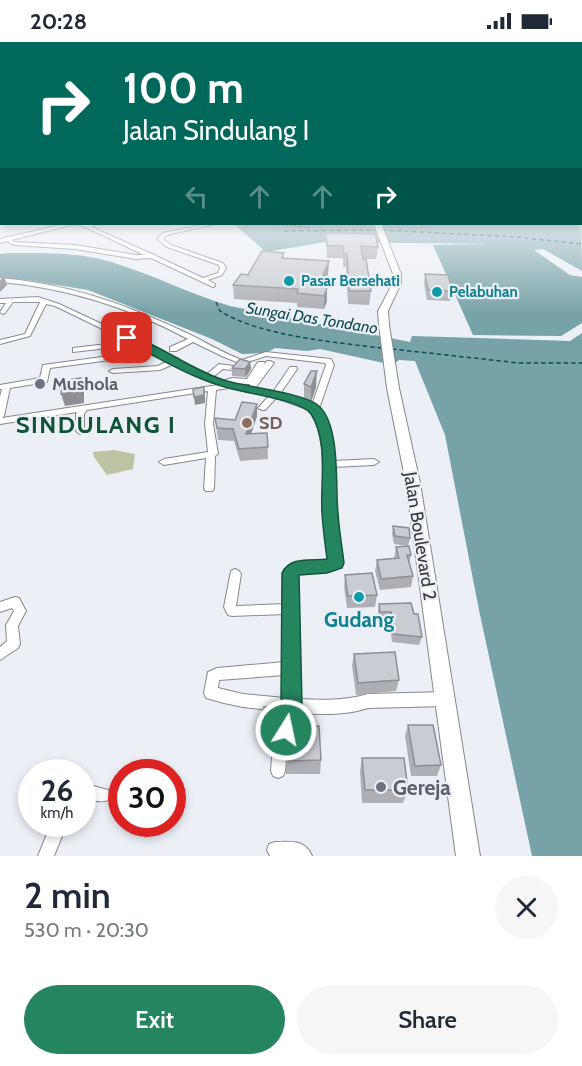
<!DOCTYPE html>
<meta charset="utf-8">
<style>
:root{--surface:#fff;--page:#f6f6f7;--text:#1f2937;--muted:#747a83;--accent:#24855e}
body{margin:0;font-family:Cabin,sans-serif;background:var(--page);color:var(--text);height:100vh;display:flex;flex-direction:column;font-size:22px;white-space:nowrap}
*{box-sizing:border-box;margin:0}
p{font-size:20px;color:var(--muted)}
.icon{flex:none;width:33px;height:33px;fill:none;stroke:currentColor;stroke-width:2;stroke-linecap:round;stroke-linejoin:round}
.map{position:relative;height:814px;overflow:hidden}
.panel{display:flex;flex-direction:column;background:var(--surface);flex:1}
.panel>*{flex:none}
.top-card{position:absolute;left:0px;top:0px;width:582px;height:183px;box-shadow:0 3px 9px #0003;background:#00695c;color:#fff;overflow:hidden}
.speed{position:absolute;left:18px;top:717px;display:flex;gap:12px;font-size:30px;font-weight:700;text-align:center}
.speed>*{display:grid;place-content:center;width:78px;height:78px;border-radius:50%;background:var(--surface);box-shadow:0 3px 9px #0003;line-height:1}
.speed small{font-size:15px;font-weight:400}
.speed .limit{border:9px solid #d22;background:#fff;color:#111}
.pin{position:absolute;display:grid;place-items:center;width:51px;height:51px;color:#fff;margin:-26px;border-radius:12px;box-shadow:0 3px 9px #0006}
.me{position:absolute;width:66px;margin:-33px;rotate:10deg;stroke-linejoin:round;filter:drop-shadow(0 0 4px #0008)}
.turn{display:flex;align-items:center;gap:21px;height:126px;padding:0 24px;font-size:27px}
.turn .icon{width:78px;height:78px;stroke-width:2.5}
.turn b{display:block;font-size:42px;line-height:51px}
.lanes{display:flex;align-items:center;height:57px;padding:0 24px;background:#0003;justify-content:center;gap:30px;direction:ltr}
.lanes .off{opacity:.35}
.round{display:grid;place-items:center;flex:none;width:63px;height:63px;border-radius:32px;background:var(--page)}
.headline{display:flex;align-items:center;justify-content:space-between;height:102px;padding:0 24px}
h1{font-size:36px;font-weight:600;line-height:45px}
.button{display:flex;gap:12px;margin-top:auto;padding:12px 24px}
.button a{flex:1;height:69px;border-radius:36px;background:var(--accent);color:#fff;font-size:24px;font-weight:600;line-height:69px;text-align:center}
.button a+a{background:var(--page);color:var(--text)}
.status{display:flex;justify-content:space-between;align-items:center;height:42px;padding:0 30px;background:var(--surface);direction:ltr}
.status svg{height:16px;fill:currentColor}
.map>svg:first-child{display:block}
.green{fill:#bcc4a4}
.water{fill:#77a2a7}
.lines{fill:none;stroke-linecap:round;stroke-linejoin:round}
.ferry{stroke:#0c4e54;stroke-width:1.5;stroke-dasharray:4.5 3;stroke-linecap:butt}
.minor-casing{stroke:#85888e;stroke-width:2}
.secondary-casing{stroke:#85888e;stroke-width:2}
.minor{fill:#fff;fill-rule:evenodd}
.secondary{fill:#fff;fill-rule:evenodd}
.wall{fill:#adafb5}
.shaded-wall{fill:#8d8f94}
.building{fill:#c9ccd3;stroke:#8d8f94;stroke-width:1.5}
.route{fill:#24855e;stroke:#17563d;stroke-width:1.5}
.culture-dot{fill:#0f9aa8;stroke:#eceff6;stroke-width:2}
.worship-dot{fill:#6b7280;stroke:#eceff6;stroke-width:2}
.education-dot{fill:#8d6e63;stroke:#eceff6;stroke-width:2}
.labels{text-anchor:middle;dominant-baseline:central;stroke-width:4.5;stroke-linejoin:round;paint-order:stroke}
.far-culture-label{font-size:15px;font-weight:bold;fill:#0d838f;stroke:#eceff6;text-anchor:start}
.far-water-label{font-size:16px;font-style:italic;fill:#0c4e54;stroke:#eceff6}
.worship-label{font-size:18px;font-weight:bold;fill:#5b616d;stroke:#eceff6;text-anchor:start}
.education-label{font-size:18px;font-weight:bold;fill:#785e54;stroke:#eceff6;text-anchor:start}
.street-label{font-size:18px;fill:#38393c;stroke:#eceff6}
.near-culture-label{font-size:21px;font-weight:bold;fill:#0d838f;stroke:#eceff6}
.near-worship-label{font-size:21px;font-weight:bold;fill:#5b616d;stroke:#eceff6;text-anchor:start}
.district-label{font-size:24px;font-weight:bold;letter-spacing:1.5px;fill:#0e5338;stroke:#eceff6}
</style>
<div class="status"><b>20:28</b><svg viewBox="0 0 49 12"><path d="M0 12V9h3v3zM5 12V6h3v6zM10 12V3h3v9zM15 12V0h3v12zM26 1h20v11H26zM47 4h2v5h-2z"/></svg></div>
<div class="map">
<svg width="582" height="814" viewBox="0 0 582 814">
<rect width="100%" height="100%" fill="#eceff6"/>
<path class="green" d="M114 408 135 412 133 427 107 433 94 415 93 410Z"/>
<path class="water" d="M581 158 582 229 543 207 534 208 570 233 582 235V281L561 294 473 293 433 203 492 202 325 200 266 210 234 182H580Z
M11 211C43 211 77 210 108 219 150 231 189 252 230 264L410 300 412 294 570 299 582 291V814H532L479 568 445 393 415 319 399 318 393 323 320 307 307 309 275 306 266 311 242 312 212 297 88 248 27 238 0 237V212Z"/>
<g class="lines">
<path class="ferry" d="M276 182 313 186
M382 188 516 195 582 202
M284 189 378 188
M216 260 220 269C260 294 334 300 381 306
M392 307 519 321H582"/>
<defs>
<path id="minor" d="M208 182H215L167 193 163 197 171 203 223 221 226 226 222 233 208 238 215 242V244L213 245 151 216 136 217 75 207 14 203 3 197 6 195 15 200 75 203 136 213H144L85 185V184L87 183 152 212 156 213V214L203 236 218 231 220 226 219 223 167 205 157 197 163 191Z
M0 236C67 242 120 260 180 288 201 297 220 310 242 318L266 310 331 317 334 323 319 367 328 388 333 419 374 417 379 420 374 423 333 425 336 475 342 519 335 526 331 528 296 531 295 538 298 582V657C321 658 345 659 368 652L446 650 451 652 453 657 451 662 446 664 368 666C344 674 319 672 294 671 293 679 295 690 288 695L285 729 283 734 278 736 273 734 271 729 274 691 276 686 279 684 280 669 243 665 224 661 206 656 204 651 208 630 217 626 285 620V572L232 574 228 573 224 565 231 529 235 527 239 529 241 532 236 564 285 562 283 538 287 525 296 521 328 519 330 517C327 496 325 474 324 452 323 423 324 396 312 369L276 356 265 368H262L258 366 269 354 229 346 216 348 213 382 218 412 215 414 214 447 212 449H206L204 447 206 416 164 423 159 420 164 417 208 410 205 382 208 349 87 368 84 372V389L80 392 76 389V372L77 370 0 382V355L2 347H0V343L40 336 43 323 131 311 142 307 126 299 108 306 73 310V306L107 302 121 296 55 264 46 262 30 294 0 302V298L25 292 40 260H13L5 271 3 272 0 270 6 261H0V257L38 255 59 262 149 304H153V306L174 316H178V318L207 332 219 322 233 324V328L223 327 213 335 222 339 232 336 247 337 258 320H264L265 322 261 327 267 319H270L274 321 256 345H250V342L230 341 273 350 290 325H296L297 327 280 352 312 363 326 323 325 321 266 314 242 322 224 315 193 300 176 309H170V305L188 297C128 265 67 246 0 240ZM148 309 168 319 158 324 113 327 109 329 113 331 160 328 174 322 218 343 2 376 4 374 10 346 47 340 50 326 133 315ZM285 633 284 656 243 652 218 646 219 638Z
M15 555 19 556 26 569 18 584 20 602 18 606 0 618V605L7 599 6 583 14 569 12 566 0 570V560Z
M86 742 108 748 111 753 108 758C100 762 91 756 82 759V744Z
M51 782H67L54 814H38Z
M275 800C291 800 305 797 312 814H270L267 808 269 802Z"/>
<path id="secondary" d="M64 182H75L0 201V197Z
M76 182H98L87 186Z
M374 182H381L401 232V241L388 269 389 283 399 346 420 441 480 814H456L406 441 387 346 379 283 378 269 393 241V232Z"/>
</defs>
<use href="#minor" class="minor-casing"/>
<use href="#secondary" class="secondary-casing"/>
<use href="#minor" class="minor"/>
<use href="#secondary" class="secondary"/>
</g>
<path class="wall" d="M326 191 378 205 376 217H362L371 249 369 263 348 262 346 225H343V216H327Z
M284 211V216L329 219 328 232 325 240V246H327V259L324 267 297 265V261L234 257 233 243 248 233Z
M425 232 452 249 450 259 427 258 424 242Z
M250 320 251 327 246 335 232 334V326Z
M304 342 316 345 311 360 304 358Z
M257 374 251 392 267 391 268 417 240 419 234 399 218 398 215 376 235 378Z
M393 484 410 496 408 504 411 513 409 522 413 534 411 545 380 548 375 529 377 518 394 517 396 505 408 504 394 502 392 492Z
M345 533 377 553 375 565 347 566 344 545Z
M379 562 414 572 422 595 419 603 392 600 389 578H379L378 570Z
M354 612 399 638 396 649 356 653 352 623Z
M277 665V683L272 689 263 687 262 680Z
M408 683 441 723 437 734H411L405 694Z
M362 716 408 748 403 761H362L360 729Z
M321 718 320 732H286V719Z"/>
<path class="shaded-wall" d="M329 219 328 232 320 253V240Z
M4 234 7 243 0 250V238Z
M326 240 325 252 327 246V259L324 267V254L323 245Z
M250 320 251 327 246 335 245 327Z
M317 329 316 345 311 360V345Z
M81 336 84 347V361L65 364 61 352Z
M204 345 205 353V361L195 363 194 355Z
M257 362V374L247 404 246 392Z
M277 665V683L272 689V682Z"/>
<path class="building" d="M326 191 375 192 378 205 361 204 363 217H366L371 249H349L347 212H344L343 204H327Z
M262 209 284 211 282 216 329 219 320 240H326L323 245 327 246 324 254 297 251 298 247 233 243 241 232 248 233Z
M425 232 448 233 452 249 428 248Z
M240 317 250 320 245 327 232 326Z
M311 329H317L311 345 304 342Z
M81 336V349L61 352 62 339Z
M204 345V353L194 355 193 347Z
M242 360 257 362 246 392 267 391 268 405 239 407 233 387 217 386 215 376 235 378Z
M393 484 409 486 410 496 395 494Z
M409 504 411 513H407L413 534 381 537 377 518 399 516 396 505Z
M372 531 377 553 348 554 345 533Z
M411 561 414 572H418L422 595 393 592 391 570H380L379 562Z
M395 610 399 638 358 641 354 612Z
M264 665H277V675L272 682 262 680Z
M408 683H433L441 723 415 724Z
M290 684H319L321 718 286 719Z
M362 716H404L408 748H365Z"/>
<linearGradient id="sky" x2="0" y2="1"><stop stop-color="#7badce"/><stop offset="0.58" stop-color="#f6f8fb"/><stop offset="1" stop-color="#f6f8fb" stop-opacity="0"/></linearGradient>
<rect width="582" height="272" fill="url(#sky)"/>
<path class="route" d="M127 293C162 303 192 329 227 339 247 345 305 351 319 364 341 385 335 443 338 471 339 488 342 504 344 521L342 526 327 531 299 533 302 663C297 675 299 685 294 696L286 699 279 696C274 684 274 669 281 659L282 531C290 514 311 519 327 517 325 502 323 487 322 471 320 439 329 400 311 372 302 359 252 352 237 348 197 340 160 316 123 298V294Z"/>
<g class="culture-dot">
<circle cx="289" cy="239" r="6"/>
<circle cx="437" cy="250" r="6"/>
<circle cx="359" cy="555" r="6"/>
</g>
<g class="worship-dot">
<circle cx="40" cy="342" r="6"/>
<circle cx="381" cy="745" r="6"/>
</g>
<circle class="education-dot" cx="247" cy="381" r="6"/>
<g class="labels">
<g class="far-culture-label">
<text x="301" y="239">Pasar Bersehati</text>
<text x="449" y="250">Pelabuhan</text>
</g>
<g class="far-water-label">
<text transform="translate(312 276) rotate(9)">Sungai Das Tondano</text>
</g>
<g class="worship-label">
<text x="52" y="342">Mushola</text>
</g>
<g class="education-label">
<text x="259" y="381">SD</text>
</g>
<g class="street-label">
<text transform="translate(420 494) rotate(81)">Jalan Boulevard 2</text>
</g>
<g class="near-culture-label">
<text x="359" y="577">Gudang</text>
</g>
<g class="near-worship-label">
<text x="393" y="745">Gereja</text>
</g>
<g class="district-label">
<text x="96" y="382">SINDULANG I</text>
</g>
</g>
</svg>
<div class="speed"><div>26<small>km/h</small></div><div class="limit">30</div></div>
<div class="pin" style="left:127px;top:296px;background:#d93025"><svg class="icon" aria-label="arrive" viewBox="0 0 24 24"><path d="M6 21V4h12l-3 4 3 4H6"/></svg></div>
<svg class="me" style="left:286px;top:688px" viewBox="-20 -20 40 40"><circle r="17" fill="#24855e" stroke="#fff" stroke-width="3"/><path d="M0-11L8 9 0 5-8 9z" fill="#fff"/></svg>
<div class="top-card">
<div class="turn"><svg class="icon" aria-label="right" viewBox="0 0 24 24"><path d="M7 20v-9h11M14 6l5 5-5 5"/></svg><div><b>100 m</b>Jalan Sindulang I</div></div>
<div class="lanes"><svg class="icon off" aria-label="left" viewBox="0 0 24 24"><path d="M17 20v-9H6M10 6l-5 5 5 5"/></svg><svg class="icon off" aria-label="ahead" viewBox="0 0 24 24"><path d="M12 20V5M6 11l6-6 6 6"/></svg><svg class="icon off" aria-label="ahead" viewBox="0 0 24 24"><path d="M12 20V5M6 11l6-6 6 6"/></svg><svg class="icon" aria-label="right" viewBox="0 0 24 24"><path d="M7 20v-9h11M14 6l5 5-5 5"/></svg></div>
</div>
</div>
<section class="panel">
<div class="headline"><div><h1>2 min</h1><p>530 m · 20:30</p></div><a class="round"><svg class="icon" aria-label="close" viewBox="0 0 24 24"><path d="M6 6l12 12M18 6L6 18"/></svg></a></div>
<div class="button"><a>Exit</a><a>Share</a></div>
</section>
